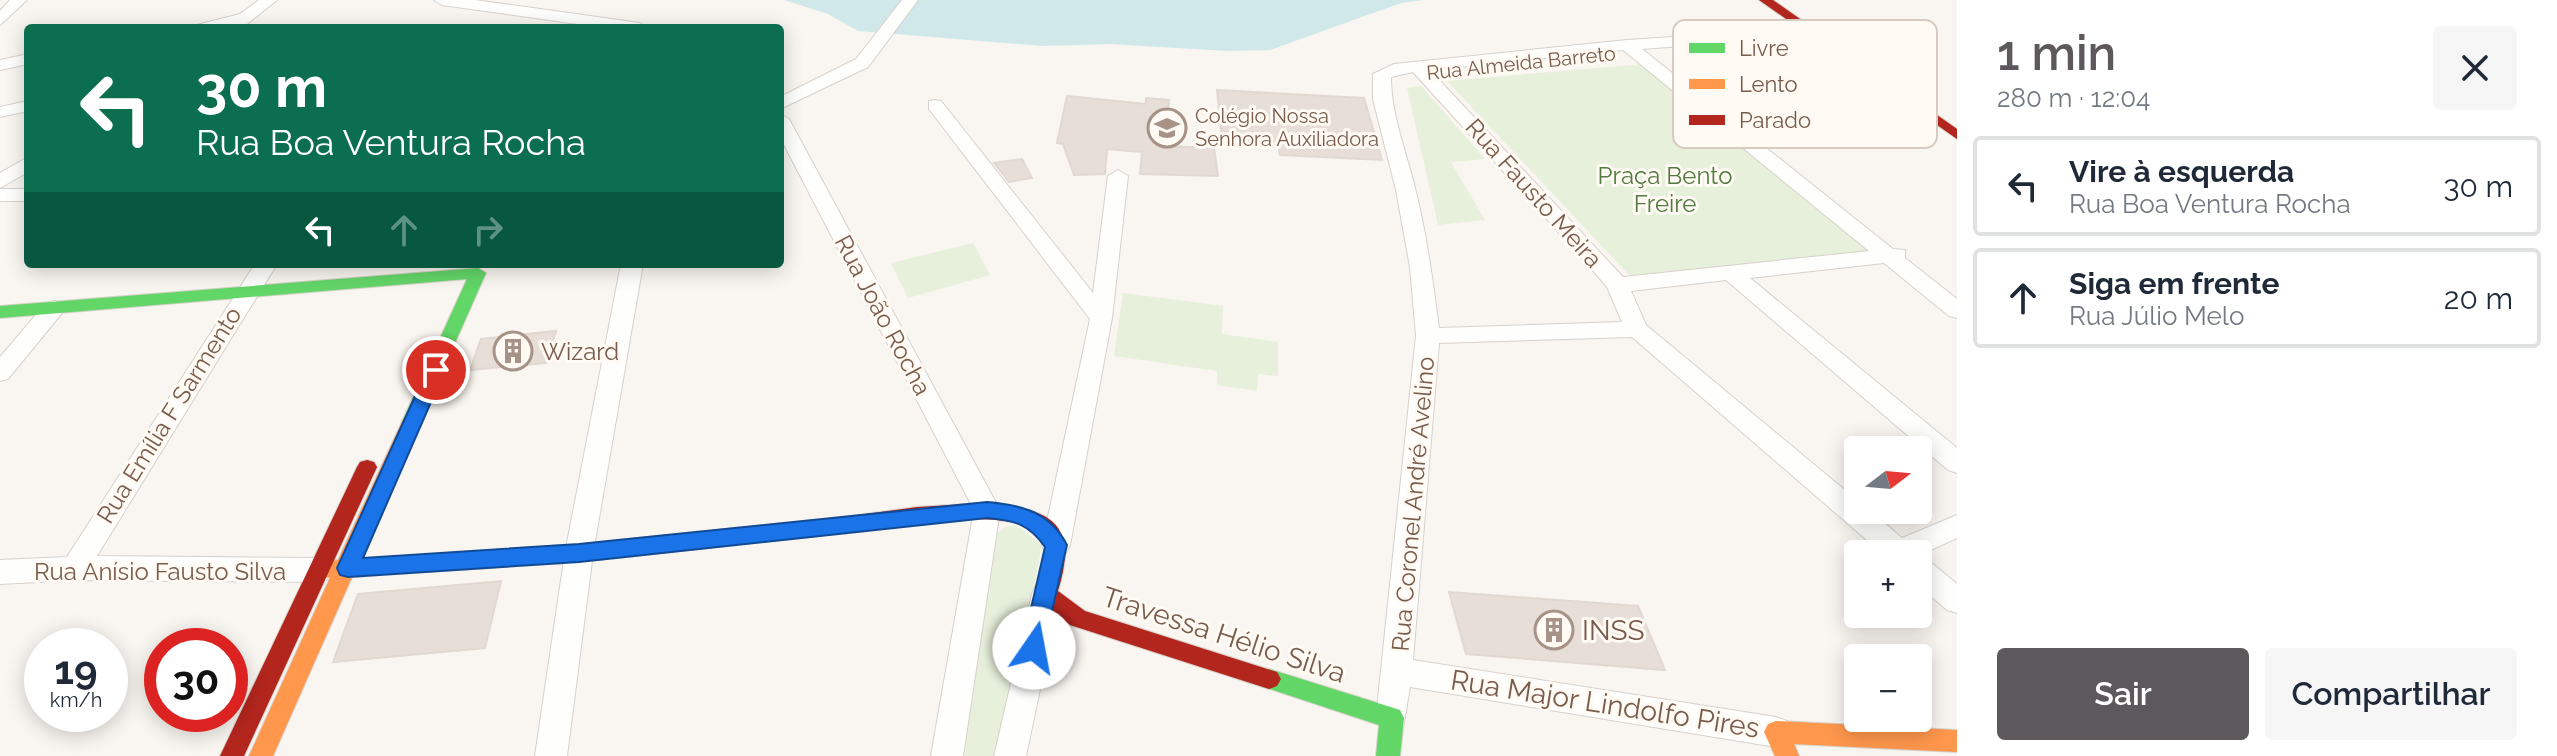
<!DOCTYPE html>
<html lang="pt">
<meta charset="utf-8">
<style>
:root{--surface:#fff;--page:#f6f6f7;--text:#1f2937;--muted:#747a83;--line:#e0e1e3;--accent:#5c585b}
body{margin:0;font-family:Raleway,sans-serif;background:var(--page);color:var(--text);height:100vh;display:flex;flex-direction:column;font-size:30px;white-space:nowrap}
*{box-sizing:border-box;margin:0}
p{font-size:26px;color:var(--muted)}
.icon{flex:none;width:44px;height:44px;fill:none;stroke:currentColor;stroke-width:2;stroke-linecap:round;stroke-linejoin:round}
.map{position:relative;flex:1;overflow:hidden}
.panel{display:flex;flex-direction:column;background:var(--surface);width:600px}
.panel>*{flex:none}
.guide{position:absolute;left:24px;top:24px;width:760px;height:244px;border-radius:8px;box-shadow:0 4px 20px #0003;background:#0b6e4f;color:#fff;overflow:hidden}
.needle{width:52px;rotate:74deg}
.fabs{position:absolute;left:1844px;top:436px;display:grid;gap:16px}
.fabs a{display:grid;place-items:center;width:88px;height:88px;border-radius:8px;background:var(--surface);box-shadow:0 4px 20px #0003;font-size:40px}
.speed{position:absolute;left:24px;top:628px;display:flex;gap:16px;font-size:40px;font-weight:700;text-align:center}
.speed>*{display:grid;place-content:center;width:104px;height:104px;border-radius:50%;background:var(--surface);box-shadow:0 4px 20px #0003;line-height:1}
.speed small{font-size:20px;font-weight:400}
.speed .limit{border:12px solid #d22;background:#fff;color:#111}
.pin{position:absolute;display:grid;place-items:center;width:68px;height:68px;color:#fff;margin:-34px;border:4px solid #fff;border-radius:50%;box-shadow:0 2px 8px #0007}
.me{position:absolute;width:88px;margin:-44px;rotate:12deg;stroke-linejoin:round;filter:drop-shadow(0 0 6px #0008)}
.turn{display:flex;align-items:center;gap:28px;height:168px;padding:0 40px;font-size:36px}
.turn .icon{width:104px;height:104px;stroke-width:2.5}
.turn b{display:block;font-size:56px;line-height:68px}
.lanes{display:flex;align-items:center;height:76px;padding:0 40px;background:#0003;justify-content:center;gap:40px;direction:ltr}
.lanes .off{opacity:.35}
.round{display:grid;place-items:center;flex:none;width:84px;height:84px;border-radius:8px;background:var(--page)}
.head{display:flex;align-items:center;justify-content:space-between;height:136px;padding:0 40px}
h1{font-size:48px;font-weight:600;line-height:60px;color:var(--accent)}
.primary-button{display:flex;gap:16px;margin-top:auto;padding:16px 40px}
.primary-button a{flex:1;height:92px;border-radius:8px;background:var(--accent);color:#fff;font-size:32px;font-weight:600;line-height:92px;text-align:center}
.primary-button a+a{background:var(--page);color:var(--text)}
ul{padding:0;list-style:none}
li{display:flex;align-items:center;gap:24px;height:100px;margin:0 16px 12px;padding:0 24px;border:4px solid var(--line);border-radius:8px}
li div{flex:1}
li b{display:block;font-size:30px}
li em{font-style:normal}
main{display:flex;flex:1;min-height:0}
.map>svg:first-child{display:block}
.green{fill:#e7f0db}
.water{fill:#d0e8ea}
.building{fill:#e6ded7;stroke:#e2d8d2;stroke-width:2}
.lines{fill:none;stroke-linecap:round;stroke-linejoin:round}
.street-casing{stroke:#d7d1cb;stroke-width:2}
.fast-casing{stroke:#d9d2cb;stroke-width:2}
.slow-casing{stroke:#d9d2cb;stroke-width:2}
.jam-casing{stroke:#d9d2cb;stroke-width:2}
.street{fill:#fefefd;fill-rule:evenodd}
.fast{fill:#63d668;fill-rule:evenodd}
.slow{fill:#ff974d;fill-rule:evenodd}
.jam{fill:#b3261e;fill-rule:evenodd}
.route{fill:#1a73e8;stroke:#114b97;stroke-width:2}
.labels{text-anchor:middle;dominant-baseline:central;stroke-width:6;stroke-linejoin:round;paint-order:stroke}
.far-street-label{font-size:20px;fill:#7a5c4d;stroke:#fffaf3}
.far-poi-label{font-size:20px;fill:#7a5c4d;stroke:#fffaf3;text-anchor:start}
.park-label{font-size:24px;fill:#537a41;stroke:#fffaf3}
.street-label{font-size:24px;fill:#7a5c4d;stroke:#fffaf3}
.poi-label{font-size:24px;fill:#7a5c4d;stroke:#fffaf3;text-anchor:start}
.near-poi-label{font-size:28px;fill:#7a5c4d;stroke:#fffaf3;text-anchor:start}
.near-street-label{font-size:28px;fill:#7a5c4d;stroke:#fffaf3}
.key{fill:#fffaf3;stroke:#d7cbc1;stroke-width:2}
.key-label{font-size:22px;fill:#7a5c4d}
</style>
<main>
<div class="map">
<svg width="1957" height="756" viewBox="0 0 1957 756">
<rect width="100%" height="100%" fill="#f9f5f0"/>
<path class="green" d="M1644 64 1872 251 1631 277 1447 81Z
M1421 86 1485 159 1451 162 1485 220 1438 225 1407 88Z
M973 243 990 275 908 298 891 263Z
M1123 293 1223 306 1222 334 1278 342V376L1258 374 1257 391 1217 385V371L1114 356Z
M1015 525 1042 544 1003 756H964L993 536 1006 527Z"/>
<path class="water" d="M784 0H1424L1401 3 1270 50 1228 51 1109 44 1044 46 858 31 828 14Z"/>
<path class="building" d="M1217 90 1364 98 1382 160 1280 155 1277 142 1222 139Z
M1067 96 1146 104V98L1169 100 1166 146 1214 148 1218 176 1140 174 1142 152 1107 149 1105 174 1074 175 1063 144 1057 143Z
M1022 159 1032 178 1009 182 994 163Z
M556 331 546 363 470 370 481 339Z
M501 581 485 648 333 662 358 594Z
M1449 592 1638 606 1665 670 1466 654Z"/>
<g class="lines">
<defs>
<path id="street" d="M10 0H27L0 25V11Z
M259 0H277L242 28H185L240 14Z
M434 0H475L640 23 648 28H606L442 5Z
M902 0H918L868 67 780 109V97L856 59Z
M1780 30 1788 35 1786 38 1642 49 1893 249 1905 250V258L1957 299V318L1949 316 1884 263 1750 278 1957 448V473L1948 470 1726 280 1631 291 1646 325 1858 501V510H1869L1902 538 1957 515V538L1918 556 1883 554 1632 337 1439 343 1413 660 1776 717 1787 721 1792 732 1787 743 1776 747 1410 687 1403 728 1392 733 1381 728 1376 718 1416 336 1410 267 1396 190 1373 99V74L1394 64 1627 40ZM1623 50 1869 251 1623 277 1430 70ZM1413 72 1590 267 1607 287 1622 322 1439 328C1433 282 1427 237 1416 192 1407 153 1391 116 1391 77Z
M28 54V64L0 70V60Z
M935 100 941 101 1093 293 1108 176 1118 170 1128 176 1112 318 1070 545 1066 553 1056 556 1046 553 1042 545 1090 319 929 109V101Z
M28 101V111L0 117V107Z
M780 114 789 119 1000 510 963 756H931L974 510 780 137Z
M28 157V172L0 188V173Z
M0 189H28V201H0Z
M255 264H277L97 556 320 558 330 562 334 570 330 578 320 582 75 580 0 584V560L67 557Z
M621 264H643L593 553 567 756H535L565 553Z
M54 301 62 303 65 308 62 313 8 379 0 381V357L46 303Z
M1918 556 1928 560 1957 584V613L1947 610 1918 585Z
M1046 582 1056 585 1060 594 1026 756H994L1032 594 1036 585Z"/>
<path id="fast" d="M478 268 486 273 419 424 417 429H403L401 424 467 279 0 318V306Z
M1269 669 1400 710 1404 718 1400 756H1376L1379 725 1261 686 1257 679 1261 672Z"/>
<path id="slow" d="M410 417 417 419 419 424 360 559 579 544 836 518 843 520 846 526 843 532 836 534 579 562 352 577 273 756H249L330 578 312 576 309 570 312 564 338 560 401 424 403 419Z
M1776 721 1957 730V752L1794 744 1799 756H1775L1764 732 1768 724Z"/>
<path id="jam" d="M1759 0H1773L1957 129V139Z
M367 460 374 462 377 467 244 756H220L357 467 360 462Z
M984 503C1048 509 1080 519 1058 591L1085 611 1277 672 1281 679 1277 686 1269 689 1070 625 1038 601 1035 594C1040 580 1052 555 1044 540 1023 500 875 529 836 534L829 532 826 526 829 520 836 518 917 507Z"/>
</defs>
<use href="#street" class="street-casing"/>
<use href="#fast" class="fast-casing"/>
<use href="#slow" class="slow-casing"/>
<use href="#jam" class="jam-casing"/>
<use href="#street" class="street"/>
<use href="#fast" class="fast"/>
<use href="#slow" class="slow"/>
<use href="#jam" class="jam"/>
</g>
<path class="route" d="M436 364 445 370 363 558 579 544 987 502C1022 505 1050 512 1067 545L1042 655 1034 658 1026 655 1022 648 1045 547C1029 524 1014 520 987 518L579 562 348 577 340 575 337 568 427 370Z"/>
<defs>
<symbol id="university-ring" viewBox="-11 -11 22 22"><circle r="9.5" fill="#fffaf3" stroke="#a69286" stroke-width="1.5"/><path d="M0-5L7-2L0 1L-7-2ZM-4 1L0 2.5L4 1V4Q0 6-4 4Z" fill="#a69286"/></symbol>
<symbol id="building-ring" viewBox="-11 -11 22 22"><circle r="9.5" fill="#fffaf3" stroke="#a69286" stroke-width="1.5"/><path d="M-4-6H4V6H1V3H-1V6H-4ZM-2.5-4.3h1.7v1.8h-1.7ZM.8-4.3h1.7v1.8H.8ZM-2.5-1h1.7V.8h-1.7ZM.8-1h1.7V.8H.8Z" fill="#a69286"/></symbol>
</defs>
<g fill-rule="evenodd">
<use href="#university-ring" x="1145" y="106" width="44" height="44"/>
<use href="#building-ring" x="491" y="329" width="44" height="44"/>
<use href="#building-ring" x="1532" y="608" width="44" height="44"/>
</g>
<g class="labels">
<g class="far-street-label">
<text transform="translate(1521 63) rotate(-6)">Rua Almeida Barreto</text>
</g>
<g class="far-poi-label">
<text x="1195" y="116">Colégio Nossa<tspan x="1195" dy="23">Senhora Auxiliadora</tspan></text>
</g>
<g class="park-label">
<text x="1665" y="175">Praça Bento<tspan x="1665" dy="28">Freire</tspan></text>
</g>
<g class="street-label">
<text transform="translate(1534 193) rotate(48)">Rua Fausto Meira</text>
<text transform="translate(883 315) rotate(62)">Rua João Rocha</text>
<text transform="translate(169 415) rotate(-58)">Rua Emília F Sarmento</text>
<text transform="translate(1413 504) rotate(-85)">Rua Coronel André Avelino</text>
<text x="160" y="571">Rua Anísio Fausto Silva</text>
</g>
<g class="poi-label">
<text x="541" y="351">Wizard</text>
</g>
<g class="near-poi-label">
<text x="1582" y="630">INSS</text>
</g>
<g class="near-street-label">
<text transform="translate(1224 635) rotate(18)">Travessa Hélio Silva</text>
<text transform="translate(1605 704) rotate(9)">Rua Major Lindolfo Pires</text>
</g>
</g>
<rect x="1673" y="20" width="264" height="128" rx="12" class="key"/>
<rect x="1689" y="43" width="36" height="10" fill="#63d668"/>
<rect x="1689" y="79" width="36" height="10" fill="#ff974d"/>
<rect x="1689" y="115" width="36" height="10" fill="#b3261e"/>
<g class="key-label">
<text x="1739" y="56">Livre</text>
<text x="1739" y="92">Lento</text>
<text x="1739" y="128">Parado</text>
</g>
</svg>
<div class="fabs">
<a><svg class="needle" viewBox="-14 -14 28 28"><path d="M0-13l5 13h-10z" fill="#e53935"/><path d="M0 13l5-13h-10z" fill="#747a83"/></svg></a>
<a>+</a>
<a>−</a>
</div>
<div class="speed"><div>19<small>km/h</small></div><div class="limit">30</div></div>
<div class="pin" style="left:436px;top:370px;background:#d93025"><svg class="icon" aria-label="arrive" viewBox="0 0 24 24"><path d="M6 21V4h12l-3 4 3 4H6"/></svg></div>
<svg class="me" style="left:1034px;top:648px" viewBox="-20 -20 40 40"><circle r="19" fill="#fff"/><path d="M0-13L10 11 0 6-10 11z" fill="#1a73e8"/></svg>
<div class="guide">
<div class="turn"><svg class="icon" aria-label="left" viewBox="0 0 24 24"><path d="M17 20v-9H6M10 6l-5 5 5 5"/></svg><div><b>30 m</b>Rua Boa Ventura Rocha</div></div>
<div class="lanes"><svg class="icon" aria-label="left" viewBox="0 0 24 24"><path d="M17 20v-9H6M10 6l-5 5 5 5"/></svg><svg class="icon off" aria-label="ahead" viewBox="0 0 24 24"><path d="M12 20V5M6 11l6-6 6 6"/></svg><svg class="icon off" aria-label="right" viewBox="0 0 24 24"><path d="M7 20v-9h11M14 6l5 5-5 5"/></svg></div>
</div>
</div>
<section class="panel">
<div class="head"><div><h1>1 min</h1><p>280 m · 12:04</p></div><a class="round"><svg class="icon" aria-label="close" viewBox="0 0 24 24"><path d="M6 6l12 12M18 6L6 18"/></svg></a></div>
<ul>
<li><svg class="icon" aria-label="left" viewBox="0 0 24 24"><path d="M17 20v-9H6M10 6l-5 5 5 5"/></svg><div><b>Vire à esquerda</b><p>Rua Boa Ventura Rocha</p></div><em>30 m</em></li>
<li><svg class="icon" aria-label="ahead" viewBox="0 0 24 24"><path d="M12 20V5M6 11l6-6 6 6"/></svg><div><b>Siga em frente</b><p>Rua Júlio Melo</p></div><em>20 m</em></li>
</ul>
<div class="primary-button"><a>Sair</a><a>Compartilhar</a></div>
</section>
</main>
